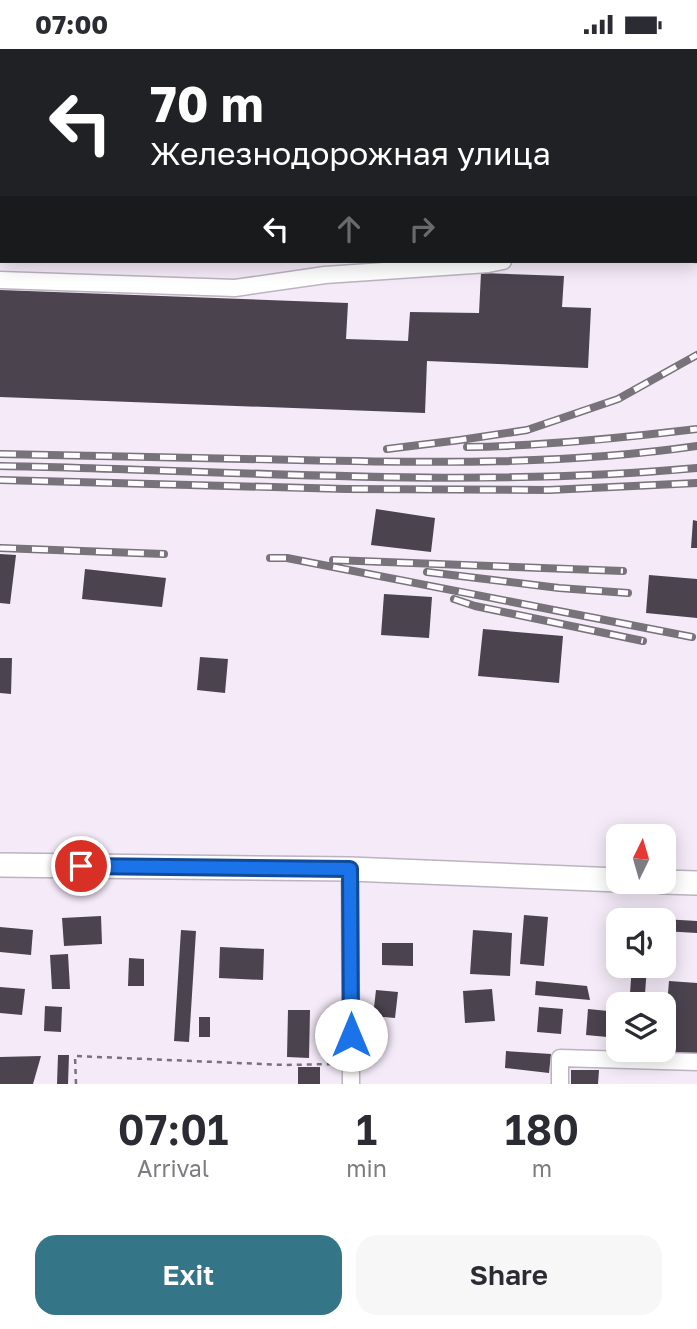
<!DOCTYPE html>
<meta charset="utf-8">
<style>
:root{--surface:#fff;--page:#f7f7f7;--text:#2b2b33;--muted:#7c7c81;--accent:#347588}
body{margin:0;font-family:"Golos Text",sans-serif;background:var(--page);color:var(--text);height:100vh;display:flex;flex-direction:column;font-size:26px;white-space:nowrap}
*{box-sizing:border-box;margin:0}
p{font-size:23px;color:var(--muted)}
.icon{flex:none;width:38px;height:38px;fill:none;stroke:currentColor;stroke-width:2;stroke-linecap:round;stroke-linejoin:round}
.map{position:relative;height:1035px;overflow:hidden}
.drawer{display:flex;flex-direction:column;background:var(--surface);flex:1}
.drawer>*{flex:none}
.guide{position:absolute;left:0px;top:0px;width:698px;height:214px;box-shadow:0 4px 18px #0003;background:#202124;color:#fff;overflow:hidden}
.needle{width:46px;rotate:5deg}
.tools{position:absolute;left:606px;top:775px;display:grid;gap:14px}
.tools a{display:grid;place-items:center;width:70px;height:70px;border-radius:14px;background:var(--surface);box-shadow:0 4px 18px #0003;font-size:35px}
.pin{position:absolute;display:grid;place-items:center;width:60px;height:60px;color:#fff;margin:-30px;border:4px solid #fff;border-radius:50%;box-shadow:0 2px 7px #0007}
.me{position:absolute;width:77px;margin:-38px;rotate:0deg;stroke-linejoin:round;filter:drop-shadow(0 0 5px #0008)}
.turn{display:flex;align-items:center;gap:24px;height:147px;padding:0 35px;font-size:32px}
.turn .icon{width:91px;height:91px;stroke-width:2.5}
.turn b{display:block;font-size:49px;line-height:60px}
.lanes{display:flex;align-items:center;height:66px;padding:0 35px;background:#0003;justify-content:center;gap:35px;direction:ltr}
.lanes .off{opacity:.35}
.eta{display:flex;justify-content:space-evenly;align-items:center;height:119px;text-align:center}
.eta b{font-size:42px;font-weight:600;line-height:49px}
.action{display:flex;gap:14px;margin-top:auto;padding:14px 35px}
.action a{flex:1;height:80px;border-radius:21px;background:var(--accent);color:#fff;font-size:28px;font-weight:600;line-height:80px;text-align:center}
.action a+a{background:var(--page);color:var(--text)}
.status{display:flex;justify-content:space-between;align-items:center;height:49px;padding:0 35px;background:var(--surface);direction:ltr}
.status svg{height:19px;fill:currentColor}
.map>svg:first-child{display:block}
.building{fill:#4b434e}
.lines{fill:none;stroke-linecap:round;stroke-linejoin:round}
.lane-casing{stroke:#bcb3c0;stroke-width:11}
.street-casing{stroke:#bcb3c0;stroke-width:19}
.secondary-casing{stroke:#bcb3c0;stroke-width:26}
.path{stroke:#77717a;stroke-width:2.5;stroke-dasharray:5 5;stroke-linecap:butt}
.lane{stroke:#fff;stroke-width:8}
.street{stroke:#fff;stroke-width:16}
.secondary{stroke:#fff;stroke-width:23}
.rail-casing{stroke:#78727b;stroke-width:8}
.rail{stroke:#fdfbfe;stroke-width:5;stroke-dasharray:16;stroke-linecap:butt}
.route-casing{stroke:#114b97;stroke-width:18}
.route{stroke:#1a73e8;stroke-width:12}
</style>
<div class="status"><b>07:00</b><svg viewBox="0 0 49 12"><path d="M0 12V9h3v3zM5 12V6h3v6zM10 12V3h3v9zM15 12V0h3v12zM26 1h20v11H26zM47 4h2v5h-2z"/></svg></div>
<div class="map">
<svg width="697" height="1035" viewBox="0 0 697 1035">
<rect width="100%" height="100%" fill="#f4eaf8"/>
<path class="building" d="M481 224 564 227 562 258 591 259 588 319 427 312 425 364 0 348V241L348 254 346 290 408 292 410 263 479 264Z
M376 460 435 469 431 503 371 496Z
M693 471 697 472V499H691Z
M0 505 16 506 10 555 0 554Z
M85 520 166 529 162 558 82 550Z
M649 526 697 530V569L646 564Z
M384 545 432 548 429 589 381 586Z
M483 580 563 587 559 634 478 627Z
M200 608 228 610 225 644 197 641Z
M0 609H12L11 645 0 644Z
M524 866 548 868 544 917 520 915Z
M101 867 102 895 64 897 62 869Z
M622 867 660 869V872H622Z
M663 870 697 872V884L663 882Z
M0 878 33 881 31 906 0 903Z
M181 881 196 882 189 993 174 992Z
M473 881 512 884 510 927 470 925Z
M382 894H413V917L382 916Z
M220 898 264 900 263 931 219 929Z
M68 905 70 940H52L50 906Z
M129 909 144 910V937H128Z
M632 917H647L645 945 630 944Z
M536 932 587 937 590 951 535 946Z
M669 932 697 934V1008L663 1005Z
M0 938 25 940 22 966 0 964Z
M492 940 495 972 465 974 463 942Z
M376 941 398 943 395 969 373 967Z
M45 957 62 958 61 983 44 982Z
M539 958 563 960 561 985 537 983Z
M588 960 618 963V989L586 986Z
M288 961H310L309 1009 287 1008Z
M199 968H210V988H199Z
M506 1002 551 1005 549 1024 505 1019Z
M58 1006H69L68 1035H57Z
M41 1007 33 1035H0V1008Z
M298 1018H320V1035H298Z
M571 1021H599L598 1035H571Z"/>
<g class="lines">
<defs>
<path id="lane" d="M103 0 104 2
M696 5H697"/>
<path id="street" d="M696 205H697
M0 231 235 239 325 226 488 215 503 212
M350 820 351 1035
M560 1035V1009L697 1013"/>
<path id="secondary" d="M0 816 350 820 618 831
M663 833 697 834"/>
</defs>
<use href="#lane" class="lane-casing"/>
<use href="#street" class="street-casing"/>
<use href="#secondary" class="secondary-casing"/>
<path class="path" d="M76 1035 75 1007 285 1016 334 1015"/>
<use href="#lane" class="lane"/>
<use href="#street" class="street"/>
<use href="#secondary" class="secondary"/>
<defs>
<path id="rail" d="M467 2 507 0
M696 95H697
M467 398C544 397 621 389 697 380
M387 400 460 391 527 381 618 350 697 306
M0 405C99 407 199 409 298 411 431 414 565 416 697 397
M0 417C232 421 465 440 697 419
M0 431 346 440 549 441 697 434
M0 499 164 505
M270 509H287L692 588
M333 511 623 522
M427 523 559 539 628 544
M454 550 475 557 643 592"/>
</defs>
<use href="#rail" class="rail-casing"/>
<use href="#rail" class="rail"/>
</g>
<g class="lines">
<defs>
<path id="route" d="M81 817 350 820 351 986"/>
</defs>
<use href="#route" class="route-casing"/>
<use href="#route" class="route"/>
</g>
</svg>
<div class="tools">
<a><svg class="needle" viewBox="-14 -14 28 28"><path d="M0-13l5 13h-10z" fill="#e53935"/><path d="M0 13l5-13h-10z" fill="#7c7c81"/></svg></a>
<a><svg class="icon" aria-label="sound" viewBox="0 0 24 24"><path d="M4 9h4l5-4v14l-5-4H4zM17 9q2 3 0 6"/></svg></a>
<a><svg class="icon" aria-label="layers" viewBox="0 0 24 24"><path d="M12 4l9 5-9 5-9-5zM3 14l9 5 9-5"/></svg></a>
</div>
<div class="pin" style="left:81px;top:817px;background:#d93025"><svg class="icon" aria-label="arrive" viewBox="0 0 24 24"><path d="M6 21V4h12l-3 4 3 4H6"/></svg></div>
<svg class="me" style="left:351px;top:986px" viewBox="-20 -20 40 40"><circle r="19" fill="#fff"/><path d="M0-13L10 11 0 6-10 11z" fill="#1a73e8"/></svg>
<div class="guide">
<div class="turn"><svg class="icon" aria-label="left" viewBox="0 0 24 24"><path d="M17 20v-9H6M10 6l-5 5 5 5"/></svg><div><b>70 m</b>Железнодорожная улица</div></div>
<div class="lanes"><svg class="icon" aria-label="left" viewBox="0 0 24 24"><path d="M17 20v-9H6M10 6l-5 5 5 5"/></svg><svg class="icon off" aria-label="ahead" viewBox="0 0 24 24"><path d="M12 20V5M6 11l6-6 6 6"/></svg><svg class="icon off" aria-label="right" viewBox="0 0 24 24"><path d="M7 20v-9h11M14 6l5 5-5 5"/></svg></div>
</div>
</div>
<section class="drawer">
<div class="eta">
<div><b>07:01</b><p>Arrival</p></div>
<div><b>1</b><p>min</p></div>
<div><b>180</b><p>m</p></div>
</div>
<div class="action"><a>Exit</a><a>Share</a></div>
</section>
